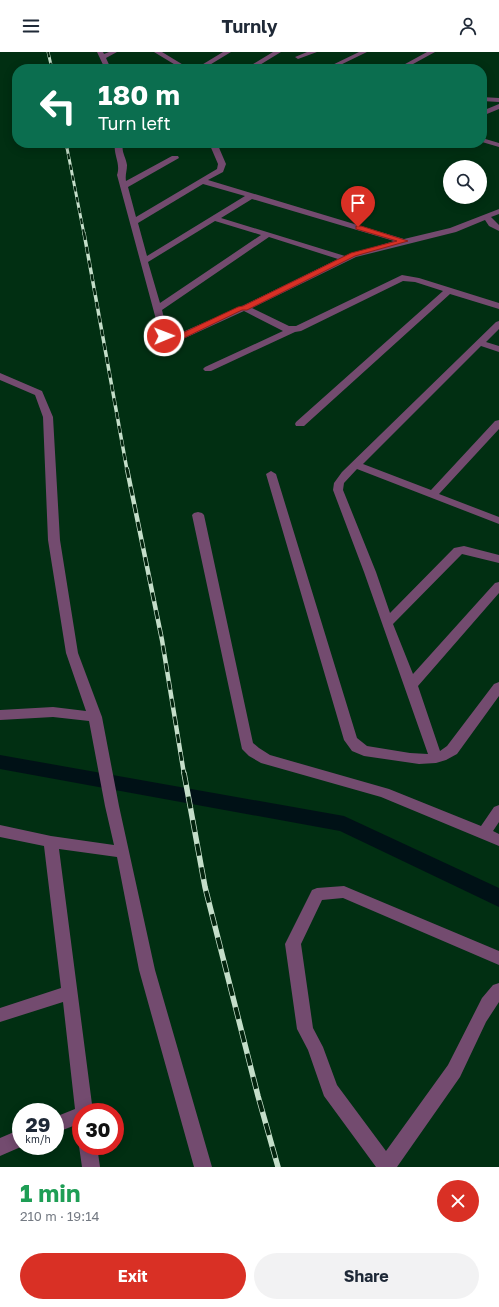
<!DOCTYPE html>
<meta charset="utf-8">
<style>
:root{--surface:#fff;--page:#f2f2f3;--text:#1f2937;--muted:#747a83;--accent:#d93025}
body{margin:0;font-family:"Golos Text",sans-serif;background:var(--page);color:var(--text);height:100vh;display:flex;flex-direction:column;font-size:15px;white-space:nowrap}
*{box-sizing:border-box;margin:0}
p{font-size:13px;color:var(--muted)}
.icon{flex:none;width:22px;height:22px;fill:none;stroke:currentColor;stroke-width:2;stroke-linecap:round;stroke-linejoin:round}
.map{position:relative;height:1115px;overflow:hidden}
.panel{display:flex;flex-direction:column;background:var(--surface);flex:1}
.panel>*{flex:none}
.banner{position:absolute;left:12px;top:12px;width:475px;height:84px;border-radius:16px;box-shadow:0 2px 10px #0003;background:#0b6e4f;color:#fff;overflow:hidden}
.buttons{position:absolute;left:443px;top:108px;display:grid;gap:8px}
.buttons a{display:grid;place-items:center;width:44px;height:44px;border-radius:50%;background:var(--surface);box-shadow:0 2px 10px #0003;font-size:20px}
.speed{position:absolute;left:12px;top:1051px;display:flex;gap:8px;font-size:20px;font-weight:700;text-align:center}
.speed>*{display:grid;place-content:center;width:52px;height:52px;border-radius:50%;background:var(--surface);box-shadow:0 2px 10px #0003;line-height:1}
.speed small{font-size:10px;font-weight:400}
.speed .limit{border:6px solid #d22;background:#fff;color:#111}
.pin{position:absolute;display:grid;place-items:center;width:34px;height:34px;color:#fff;margin:-41px -17px;border-radius:50% 50% 50% 0;rotate:-45deg;box-shadow:0 0 4px #0007}
.pin .icon{rotate:45deg}
.me{position:absolute;width:44px;margin:-22px;rotate:89deg;stroke-linejoin:round;filter:drop-shadow(0 0 3px #0008)}
.turn{display:flex;align-items:center;gap:14px;height:84px;padding:0 20px;font-size:18px}
.turn .icon{width:52px;height:52px;stroke-width:2.5}
.turn b{display:block;font-size:28px;line-height:34px}
.round{display:grid;place-items:center;flex:none;width:42px;height:42px;border-radius:21px;background:var(--page)}
.overview{display:flex;align-items:center;justify-content:space-between;height:68px;padding:0 20px}
h1{font-size:24px;font-weight:700;line-height:30px;color:#1e9e55}
.button{display:flex;gap:8px;margin-top:auto;padding:8px 20px}
.button a{flex:1;height:46px;border-radius:24px;background:var(--accent);color:#fff;font-size:16px;font-weight:700;line-height:46px;text-align:center}
.button a+a{background:var(--page);color:var(--text)}
header{display:flex;justify-content:space-between;align-items:center;height:52px;padding:0 20px;background:var(--surface);font-size:18px;font-weight:700}
.map>svg:first-child{display:block}
.lines{fill:none;stroke-linecap:round;stroke-linejoin:round}
.canal{fill:#001116;fill-rule:evenodd}
.minor{fill:#734b6f;fill-rule:evenodd}
.rail-far3-casing{stroke:#c4dec9;stroke-width:3}
.rail-far2-casing{stroke:#c4dec9;stroke-width:3.5}
.rail-far1-casing{stroke:#c4dec9;stroke-width:4.5}
.rail-casing{stroke:#c4dec9;stroke-width:5.5}
.rail-far3{stroke:#03240e;stroke-width:2;stroke-dasharray:5.5;stroke-linecap:butt}
.rail-far2{stroke:#03240e;stroke-width:2.5;stroke-dasharray:7;stroke-linecap:butt}
.rail-far1{stroke:#03240e;stroke-width:3;stroke-dasharray:9;stroke-linecap:butt}
.rail{stroke:#03240e;stroke-width:4;stroke-dasharray:12;stroke-linecap:butt}
.route{fill:#d93025;stroke:#8d1f18}
</style>
<header><svg class="icon" aria-label="menu" viewBox="0 0 24 24"><path d="M4 6h16M4 12h16M4 18h16"/></svg>Turnly<svg class="icon" aria-label="person" viewBox="0 0 24 24"><circle cx="12" cy="8" r="4"/><path d="M4 21q1-7 8-7t8 7"/></svg></header>
<div class="map">
<svg width="499" height="1115" viewBox="0 0 499 1115">
<rect width="100%" height="100%" fill="#012f12"/>
<g class="lines">
<path class="canal" d="M0 703 344 764 499 836V855L340 779 0 717Z"/>
<path class="minor" d="M97 0H103L104 2 109 0H117L106 6 111 17H105Z
M154 0H162L190 17H182Z
M223 0H231L203 17H195Z
M273 0H281L253 17H245Z
M307 0H317L298 7 295 5Z
M359 0H367L332 17H324Z
M427 0H435L404 17H396Z
M482 45 499 46V50L482 49Z
M499 52V57L482 64V59Z
M482 86 499 91V95L482 90Z
M115 91H123C121 100 126 105 127 113 127 119 125 123 126 129L172 104H178L179 106 128 135 136 165 217 117 218 112 209 91H217L226 112 223 120 208 128 404 187 450 176 499 157V162L491 165 499 173V179L489 174 485 168 456 180 356 205 252 256 289 274H296L402 223 419 226 499 251V257L450 242 304 374H296L295 372 296 370 443 239 415 230 403 229 301 279 295 280 211 319H205L203 317 205 315 283 279 244 259 183 287 169 289 161 286 117 123C121 111 113 103 115 91ZM203 132 245 144 147 204 138 171ZM252 147 394 189 345 204 221 166ZM215 169 261 183 160 251 148 210ZM269 185 338 207 242 254 178 282H168L162 258Z
M499 269V277L486 290 499 294V300L481 294 363 412 431 438 495 369 499 368V377L439 442 499 465V472L357 417 344 431 343 438 376 520 390 561 454 496 464 494 499 503V511L462 502 393 572 413 622 495 531 499 530V541L418 634 440 699 447 694 494 632 499 630V644L457 702 446 708 436 711 419 712 364 704 352 699 344 688 266 422 271 419 276 422 357 686 367 694 410 701 428 702 364 520 333 438 334 431 342 420 496 270Z
M0 321 42 339 53 365 60 488 78 601 102 665 119 754 155 918 212 1115H194L139 918 117 805 59 797 93 1060H81V1071L55 1081V1065L75 1057 63 950 0 970V956L61 936 44 794 0 785V773L51 784 114 793 105 754 89 669 53 665 0 668V658L53 655 86 659 66 601 48 488 43 365 35 343 0 328Z
M198 460 202 461 204 463 253 691 259 696 270 703 389 737 481 774 494 755 499 753V770L493 779 499 782V794L381 745 261 711 249 704 242 697 192 463 194 461Z
M344 834 499 899V913L343 846 322 848 301 892 313 976 323 995 337 1033 386 1099 448 1013 482 946 493 933 499 931V950L486 970 460 1025 397 1115H376L324 1044 308 998 297 977 285 892 312 838 317 836Z
M21 1077V1094H23L0 1104V1086Z
M81 1090V1094H97L100 1115H82L79 1094Z"/>
<defs>
<path id="rail-far3" d="M48 0 52 17
M66 91 84 182"/>
<path id="rail-far2" d="M84 181 127 418"/>
<path id="rail-far1" d="M127 417 162 588 184 722"/>
<path id="rail" d="M184 721 205 835 258 1044 278 1115"/>
</defs>
<use href="#rail-far3" class="rail-far3-casing"/>
<use href="#rail-far2" class="rail-far2-casing"/>
<use href="#rail-far1" class="rail-far1-casing"/>
<use href="#rail" class="rail-casing"/>
<use href="#rail-far3" class="rail-far3"/>
<use href="#rail-far2" class="rail-far2"/>
<use href="#rail-far1" class="rail-far1"/>
<use href="#rail" class="rail"/>
</g>
<path class="route" d="M356 174H361L408 189 355 204 247 258H242L182 287 169 288 161 284 164 282 170 284 178 283 238 255 243 254 351 201 397 189 356 177Z"/>
</svg>
<div class="buttons">
<a><svg class="icon" aria-label="search" viewBox="0 0 24 24"><circle cx="10" cy="10" r="6"/><path d="M15 15l6 6"/></svg></a>
</div>
<div class="speed"><div>29<small>km/h</small></div><div class="limit">30</div></div>
<div class="pin" style="left:358px;top:175px;background:#d93025"><svg class="icon" aria-label="arrive" viewBox="0 0 24 24"><path d="M6 21V4h12l-3 4 3 4H6"/></svg></div>
<svg class="me" style="left:164px;top:284px" viewBox="-20 -20 40 40"><circle r="17" fill="#d93025" stroke="#fff" stroke-width="3"/><path d="M0-11L8 9 0 5-8 9z" fill="#fff"/></svg>
<div class="banner">
<div class="turn"><svg class="icon" aria-label="left" viewBox="0 0 24 24"><path d="M17 20v-9H6M10 6l-5 5 5 5"/></svg><div><b>180 m</b>Turn left</div></div>
</div>
</div>
<section class="panel">
<div class="overview"><div><h1>1 min</h1><p>210 m · 19:14</p></div><a class="round" style="background:#d93025;color:#fff"><svg class="icon" aria-label="close" viewBox="0 0 24 24"><path d="M6 6l12 12M18 6L6 18"/></svg></a></div>
<div class="button"><a>Exit</a><a>Share</a></div>
</section>
